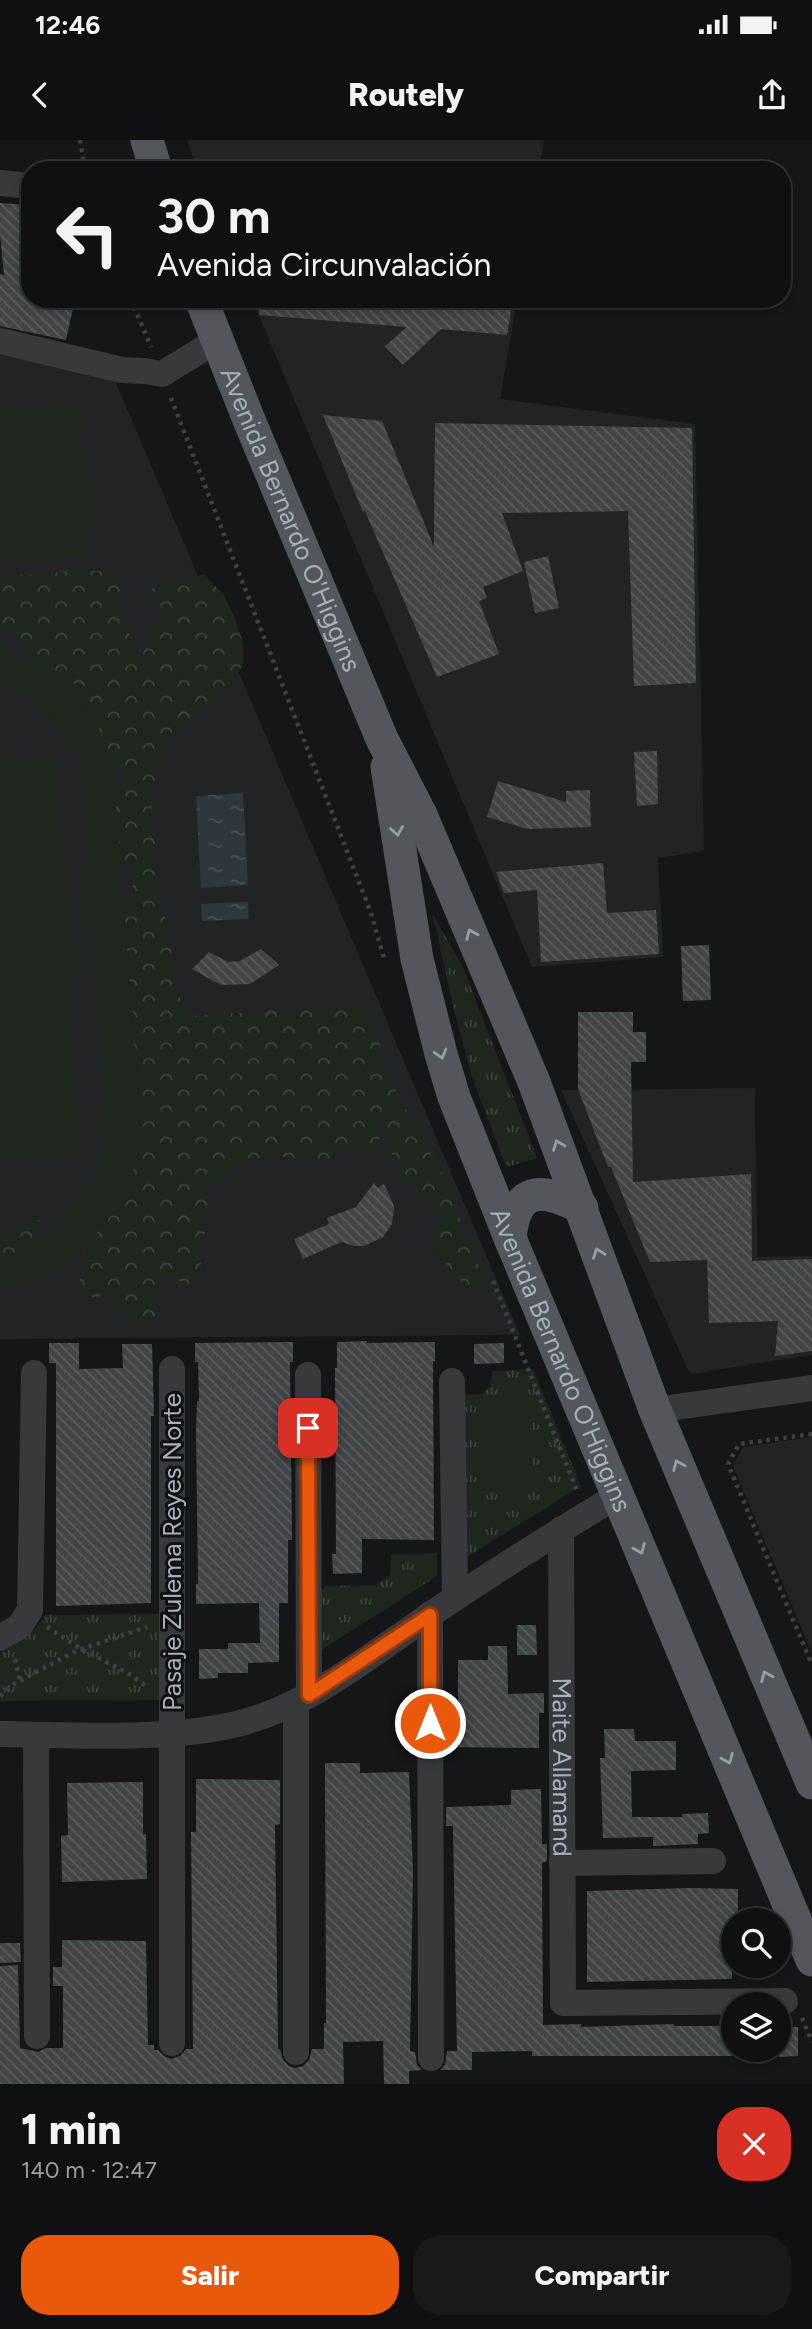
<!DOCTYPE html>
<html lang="es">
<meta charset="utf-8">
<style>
:root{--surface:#101012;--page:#19191b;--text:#f1f3f6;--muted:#9c9d9f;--line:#303032;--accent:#ea580c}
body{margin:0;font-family:Figtree,sans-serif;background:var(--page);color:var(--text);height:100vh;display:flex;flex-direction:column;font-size:26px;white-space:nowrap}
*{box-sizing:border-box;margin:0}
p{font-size:23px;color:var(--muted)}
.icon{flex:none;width:38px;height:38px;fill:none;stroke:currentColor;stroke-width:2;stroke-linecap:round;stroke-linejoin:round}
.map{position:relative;height:1944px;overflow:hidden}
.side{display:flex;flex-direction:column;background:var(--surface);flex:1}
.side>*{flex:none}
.banner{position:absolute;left:21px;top:21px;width:770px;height:147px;border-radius:28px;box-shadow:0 4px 10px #0003,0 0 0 2px var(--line);background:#101012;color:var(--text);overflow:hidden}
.buttons{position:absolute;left:721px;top:1768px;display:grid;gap:14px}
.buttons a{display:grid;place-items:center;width:70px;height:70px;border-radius:50%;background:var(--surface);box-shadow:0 4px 10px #0003,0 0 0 2px var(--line);font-size:35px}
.pin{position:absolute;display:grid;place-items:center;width:60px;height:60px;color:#fff;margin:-30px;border-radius:14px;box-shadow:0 4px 10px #0006}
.me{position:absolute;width:77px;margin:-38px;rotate:0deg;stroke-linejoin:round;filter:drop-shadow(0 0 5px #0008)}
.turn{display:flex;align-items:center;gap:24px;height:147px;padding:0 21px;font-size:32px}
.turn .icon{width:91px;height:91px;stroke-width:2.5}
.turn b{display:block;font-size:49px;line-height:60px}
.round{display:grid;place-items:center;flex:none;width:74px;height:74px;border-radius:28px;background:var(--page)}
.headline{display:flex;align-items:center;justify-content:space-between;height:119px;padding:0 21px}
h1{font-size:42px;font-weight:800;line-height:52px}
.cta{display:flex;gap:14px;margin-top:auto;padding:14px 21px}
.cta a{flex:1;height:80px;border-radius:28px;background:var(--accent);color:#fff;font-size:28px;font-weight:800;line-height:80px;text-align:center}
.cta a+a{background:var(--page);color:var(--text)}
.status{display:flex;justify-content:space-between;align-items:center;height:49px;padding:0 35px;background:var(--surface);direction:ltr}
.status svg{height:19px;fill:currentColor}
header{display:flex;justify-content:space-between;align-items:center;height:91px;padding:0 21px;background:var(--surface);font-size:32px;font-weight:800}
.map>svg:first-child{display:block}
.built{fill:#222325}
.grass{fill:url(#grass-tufts)}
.forest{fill:url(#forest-crowns)}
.park{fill:#1f261e}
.water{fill:url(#water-ripples)}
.building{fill:url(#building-back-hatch)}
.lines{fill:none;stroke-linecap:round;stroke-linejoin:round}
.path{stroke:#3d4044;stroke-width:4.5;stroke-dasharray:3.5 5;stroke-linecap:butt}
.minor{stroke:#37393d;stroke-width:26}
.major{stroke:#53575c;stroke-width:33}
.oneway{stroke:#979ea6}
.route-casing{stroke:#983908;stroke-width:18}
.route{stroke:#ea580c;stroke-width:12}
.labels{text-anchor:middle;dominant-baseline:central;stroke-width:6;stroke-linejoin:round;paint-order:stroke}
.street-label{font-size:26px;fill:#a8b0b8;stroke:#111113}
</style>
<div class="status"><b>12:46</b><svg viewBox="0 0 49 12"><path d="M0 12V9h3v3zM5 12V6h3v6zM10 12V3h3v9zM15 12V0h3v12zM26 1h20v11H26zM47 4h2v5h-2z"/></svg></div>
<header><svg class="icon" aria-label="back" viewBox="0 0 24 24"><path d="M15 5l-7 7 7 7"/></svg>Routely<svg class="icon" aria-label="share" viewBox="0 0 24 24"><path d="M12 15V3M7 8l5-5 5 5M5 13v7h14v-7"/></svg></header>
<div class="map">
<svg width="812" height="1944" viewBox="0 0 812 1944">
<defs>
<pattern id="grass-tufts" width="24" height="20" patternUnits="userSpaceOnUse" patternTransform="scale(1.75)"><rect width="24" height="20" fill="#1f261e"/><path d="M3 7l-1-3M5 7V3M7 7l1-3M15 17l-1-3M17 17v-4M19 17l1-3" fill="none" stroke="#3d433d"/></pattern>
<pattern id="forest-crowns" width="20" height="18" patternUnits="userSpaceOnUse" patternTransform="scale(1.75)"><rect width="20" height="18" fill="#1f261e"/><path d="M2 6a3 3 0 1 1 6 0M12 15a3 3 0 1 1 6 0" fill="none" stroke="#3d433d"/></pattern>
<pattern id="water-ripples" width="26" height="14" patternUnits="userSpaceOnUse" patternTransform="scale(1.75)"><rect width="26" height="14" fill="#2c383c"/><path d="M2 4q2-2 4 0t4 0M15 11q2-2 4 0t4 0" fill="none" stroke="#485256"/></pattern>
<pattern id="building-back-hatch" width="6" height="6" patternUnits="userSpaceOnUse" patternTransform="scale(1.75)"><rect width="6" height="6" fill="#424548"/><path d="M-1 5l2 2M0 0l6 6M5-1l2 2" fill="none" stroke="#5a5d60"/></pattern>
</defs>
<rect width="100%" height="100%" fill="#161618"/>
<path class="built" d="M187 0H544L539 30H198Z
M252 159H517L500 259 695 284 704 711 658 718 663 817 532 827Z
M0 205 111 231 520 1195 0 1199Z
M755 948 757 1117 812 1116V1215L690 1234 561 950Z
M812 1297V1513L733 1326 743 1307Z"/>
<path class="grass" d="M433 775 462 825 537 1018 506 1027 472 937 455 874Z
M533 1229 581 1346 462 1420 464 1255 482 1254 490 1246 493 1231Z
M437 1413V1436L318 1512V1459L325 1446 375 1445 390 1435 391 1414Z
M162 1474 161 1560 0 1561V1513C20 1503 34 1494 45 1475Z"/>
<path class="forest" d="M65 431H106L120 436 124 450 113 459 142 522 146 498 160 477 152 449 168 440 204 435 224 455 236 481 243 503V524L230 547 167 601 157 629 151 672 157 692 156 729 182 870 192 876 359 865 372 881 395 949 442 1034 487 1146 468 1156 462 1142 429 1104 440 1066 428 1061 403 1038 393 1021 390 1003 380 984 379 1006 366 1013 349 1010 327 1019 266 1016 235 1026 210 1047 200 1131 189 1144 165 1137 148 1151 160 1171 146 1187 127 1180 109 1154 94 1158 78 1151 88 1092 105 1063 111 772 132 753 134 739 129 724 110 716 106 663 122 644 119 624 98 615 95 595 100 580 84 573 72 563 75 545 67 537 58 551 36 531 38 515 24 511 20 490 12 494 0 492V438L17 434 39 436Z
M39 1080 45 1087 34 1112 0 1123V1094L12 1091Z"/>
<path class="park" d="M80 264 90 418 0 424V270Z
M0 507 33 522 62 544 94 578 112 619 141 985C140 996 140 1007 137 1017 127 1059 99 1097 65 1123 46 1137 22 1144 0 1150V1118C56 1104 98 1051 103 994L79 623C68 584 36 559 0 544Z
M58 615 81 1016 0 1021V619Z
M529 1260 532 1351 477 1350 476 1261Z"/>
<path class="water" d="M243 653 248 745 201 748 196 656Z
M248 762 249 779 202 781 201 764Z"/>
<path class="building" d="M0 63 30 65V159H75L66 200 0 186V134L4 135 0 94Z
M259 159H513L507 195 441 189 403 225 385 206 407 187 259 175Z
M323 275 382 281 434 407 435 283 692 288 696 543 634 546 628 371 502 373 523 431 483 447 487 458 479 461 499 514 437 537 365 371 363 372Z
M548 416 559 468 535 473 524 422Z
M657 611 658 664 637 666 634 612Z
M498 641 566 662V651L590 650 591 687 528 689 487 677Z
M603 723 607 773 656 770 659 814 541 822 537 750 504 753 496 732Z
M709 805 711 860 683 861 681 806Z
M261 809 279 825 250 844 221 845 192 829 209 812 228 822 240 821Z
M578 872H633V892H646V922H631L633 1042 751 1034 752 1121 812 1119V1211L775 1216 778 1181 709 1183 707 1120 650 1122 611 1027H608L578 949Z
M374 1043 378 1048 384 1044 394 1066 392 1084 383 1097 364 1106H354L341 1102 303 1119 294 1099 329 1084 327 1078 356 1067Z
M367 1201V1203L435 1202V1221H433L434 1400 362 1399V1433L333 1434 332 1414H336L335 1228H337V1202Z
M293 1202V1222H290L292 1400H288V1463H279V1522L248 1523V1533H218V1538L199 1539V1509H228V1503H260L259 1463 196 1464V1444H198L196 1290 197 1261H199L198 1222H195V1203Z
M49 1203H79V1229L123 1228 122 1204H152L154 1276H151V1463L56 1466V1223H49Z
M504 1203V1223L474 1224V1204Z
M517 1485H536L537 1515H517Z
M488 1506H507L508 1554 544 1553V1573H539V1608L446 1607V1572H458V1520H488Z
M604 1589H634L635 1601H676V1630L631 1631 632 1677H683L682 1674 708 1673 709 1693 698 1694V1704L653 1706V1697L603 1698 600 1618H605Z
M325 1623H360V1633L409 1632 413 1731 410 1911 415 1912 417 1925 422 1930 409 1931V1944H384L383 1901 343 1902 344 1944H0V1826L18 1825 20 1908 38 1912 46 1908H63V1846H53V1827H62V1800L146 1801 148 1905H154V1910H158L164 1916 171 1919 180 1916 186 1909H193L191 1692H196V1639L280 1640V1684L275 1685 278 1909H280L283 1920 289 1926 295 1928 303 1926 309 1920 312 1909H324V1883H326Z
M143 1642V1694H146L147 1739 62 1742 61 1696 68 1695 67 1643Z
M541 1649 542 1704H547V1721L542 1723 543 1885 581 1884V1887L674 1884V1886H733V1916H532V1911L472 1912V1930H440L445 1925 447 1911H457L453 1686H446V1667L511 1665V1650Z
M690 1748 738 1749V1779H732V1839L587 1842V1751Z
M0 1803H20L21 1822 0 1823Z
M779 1887H798V1916L779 1917Z"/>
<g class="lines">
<path class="path" d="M80 0 85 30
M131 159 151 207
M171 258 371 773 385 822
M493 1141 577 1351
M812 1294 739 1304 728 1324 812 1525
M47 1487 81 1509 128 1533 147 1547
M15 1519 20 1541
M0 1556 14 1544 76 1511 147 1487
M802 1878 812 1902"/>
<g class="minor">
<path d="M0 43 30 46"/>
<path d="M0 201 122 230 145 231 162 234 216 201"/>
<path d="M172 1229V1903"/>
<path d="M308 1235 309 1555"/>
<path d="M452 1241 455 1458"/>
<path d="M655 1270 812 1248"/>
<path id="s1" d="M561 1389 563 1863 785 1861"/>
<path d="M430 1474 431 1918"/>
<path d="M0 1498 20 1486 30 1470 34 1233"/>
<path d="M296 1563V1912"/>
<path d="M0 1594C74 1595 166 1601 237 1584 310 1566 369 1516 430 1475 491 1433 554 1394 617 1356"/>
<path d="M36 1595 37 1896"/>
<path d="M562 1723 713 1721"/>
</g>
<g class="major">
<path d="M147 0 156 30"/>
<path id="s2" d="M201 159 247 275 382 599 421 675 534 942 655 1270 812 1643"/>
<path id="s3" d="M387 627 417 819 441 914 454 957 510 1098 812 1820"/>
<path d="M510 1098C516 1044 543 1048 582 1068"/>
</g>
</g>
<defs><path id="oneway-chevron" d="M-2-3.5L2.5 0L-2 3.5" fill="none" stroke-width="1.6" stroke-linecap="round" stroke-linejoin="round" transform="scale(1.75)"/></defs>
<g class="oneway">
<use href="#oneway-chevron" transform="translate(397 691) rotate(81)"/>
<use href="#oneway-chevron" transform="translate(471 794) rotate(-113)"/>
<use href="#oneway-chevron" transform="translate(441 914) rotate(74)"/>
<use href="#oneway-chevron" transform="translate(558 1005) rotate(-111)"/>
<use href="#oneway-chevron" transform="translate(598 1113) rotate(-110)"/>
<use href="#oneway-chevron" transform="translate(678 1325) rotate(-113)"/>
<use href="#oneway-chevron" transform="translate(640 1409) rotate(67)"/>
<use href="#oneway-chevron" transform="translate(766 1536) rotate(-113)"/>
<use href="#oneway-chevron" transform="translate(728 1619) rotate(67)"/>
</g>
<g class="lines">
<defs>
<path id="route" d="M308 1288 309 1555 430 1475V1583"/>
</defs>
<use href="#route" class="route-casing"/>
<use href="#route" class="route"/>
</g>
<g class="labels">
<g class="street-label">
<text stroke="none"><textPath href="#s2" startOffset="238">Avenida Bernardo O'Higgins</textPath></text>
<text stroke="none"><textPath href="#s3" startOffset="621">Avenida Bernardo O'Higgins</textPath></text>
<text transform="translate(172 1412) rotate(-90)">Pasaje Zulema Reyes Norte</text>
<text stroke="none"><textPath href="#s1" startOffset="238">Maite Allamand</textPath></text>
</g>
</g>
</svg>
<div class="buttons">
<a><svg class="icon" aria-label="search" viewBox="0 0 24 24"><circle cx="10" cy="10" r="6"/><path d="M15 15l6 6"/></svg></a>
<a><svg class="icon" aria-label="layers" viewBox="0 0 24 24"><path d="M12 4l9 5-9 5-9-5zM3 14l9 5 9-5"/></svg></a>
</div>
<div class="pin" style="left:308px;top:1288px;background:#d93025"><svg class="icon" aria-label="arrive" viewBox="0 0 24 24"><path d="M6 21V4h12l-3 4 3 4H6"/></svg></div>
<svg class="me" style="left:430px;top:1583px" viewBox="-20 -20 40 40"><circle r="17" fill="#ea580c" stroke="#fff" stroke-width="3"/><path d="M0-11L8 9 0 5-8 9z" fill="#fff"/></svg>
<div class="banner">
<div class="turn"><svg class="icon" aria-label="left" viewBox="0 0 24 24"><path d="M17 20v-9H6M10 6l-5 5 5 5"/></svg><div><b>30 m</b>Avenida Circunvalación</div></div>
</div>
</div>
<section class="side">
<div class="headline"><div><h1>1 min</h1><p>140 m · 12:47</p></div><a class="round" style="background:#d93025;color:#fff"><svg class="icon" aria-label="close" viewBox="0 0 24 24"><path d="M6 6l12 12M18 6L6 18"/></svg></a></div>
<div class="cta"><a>Salir</a><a>Compartir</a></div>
</section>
